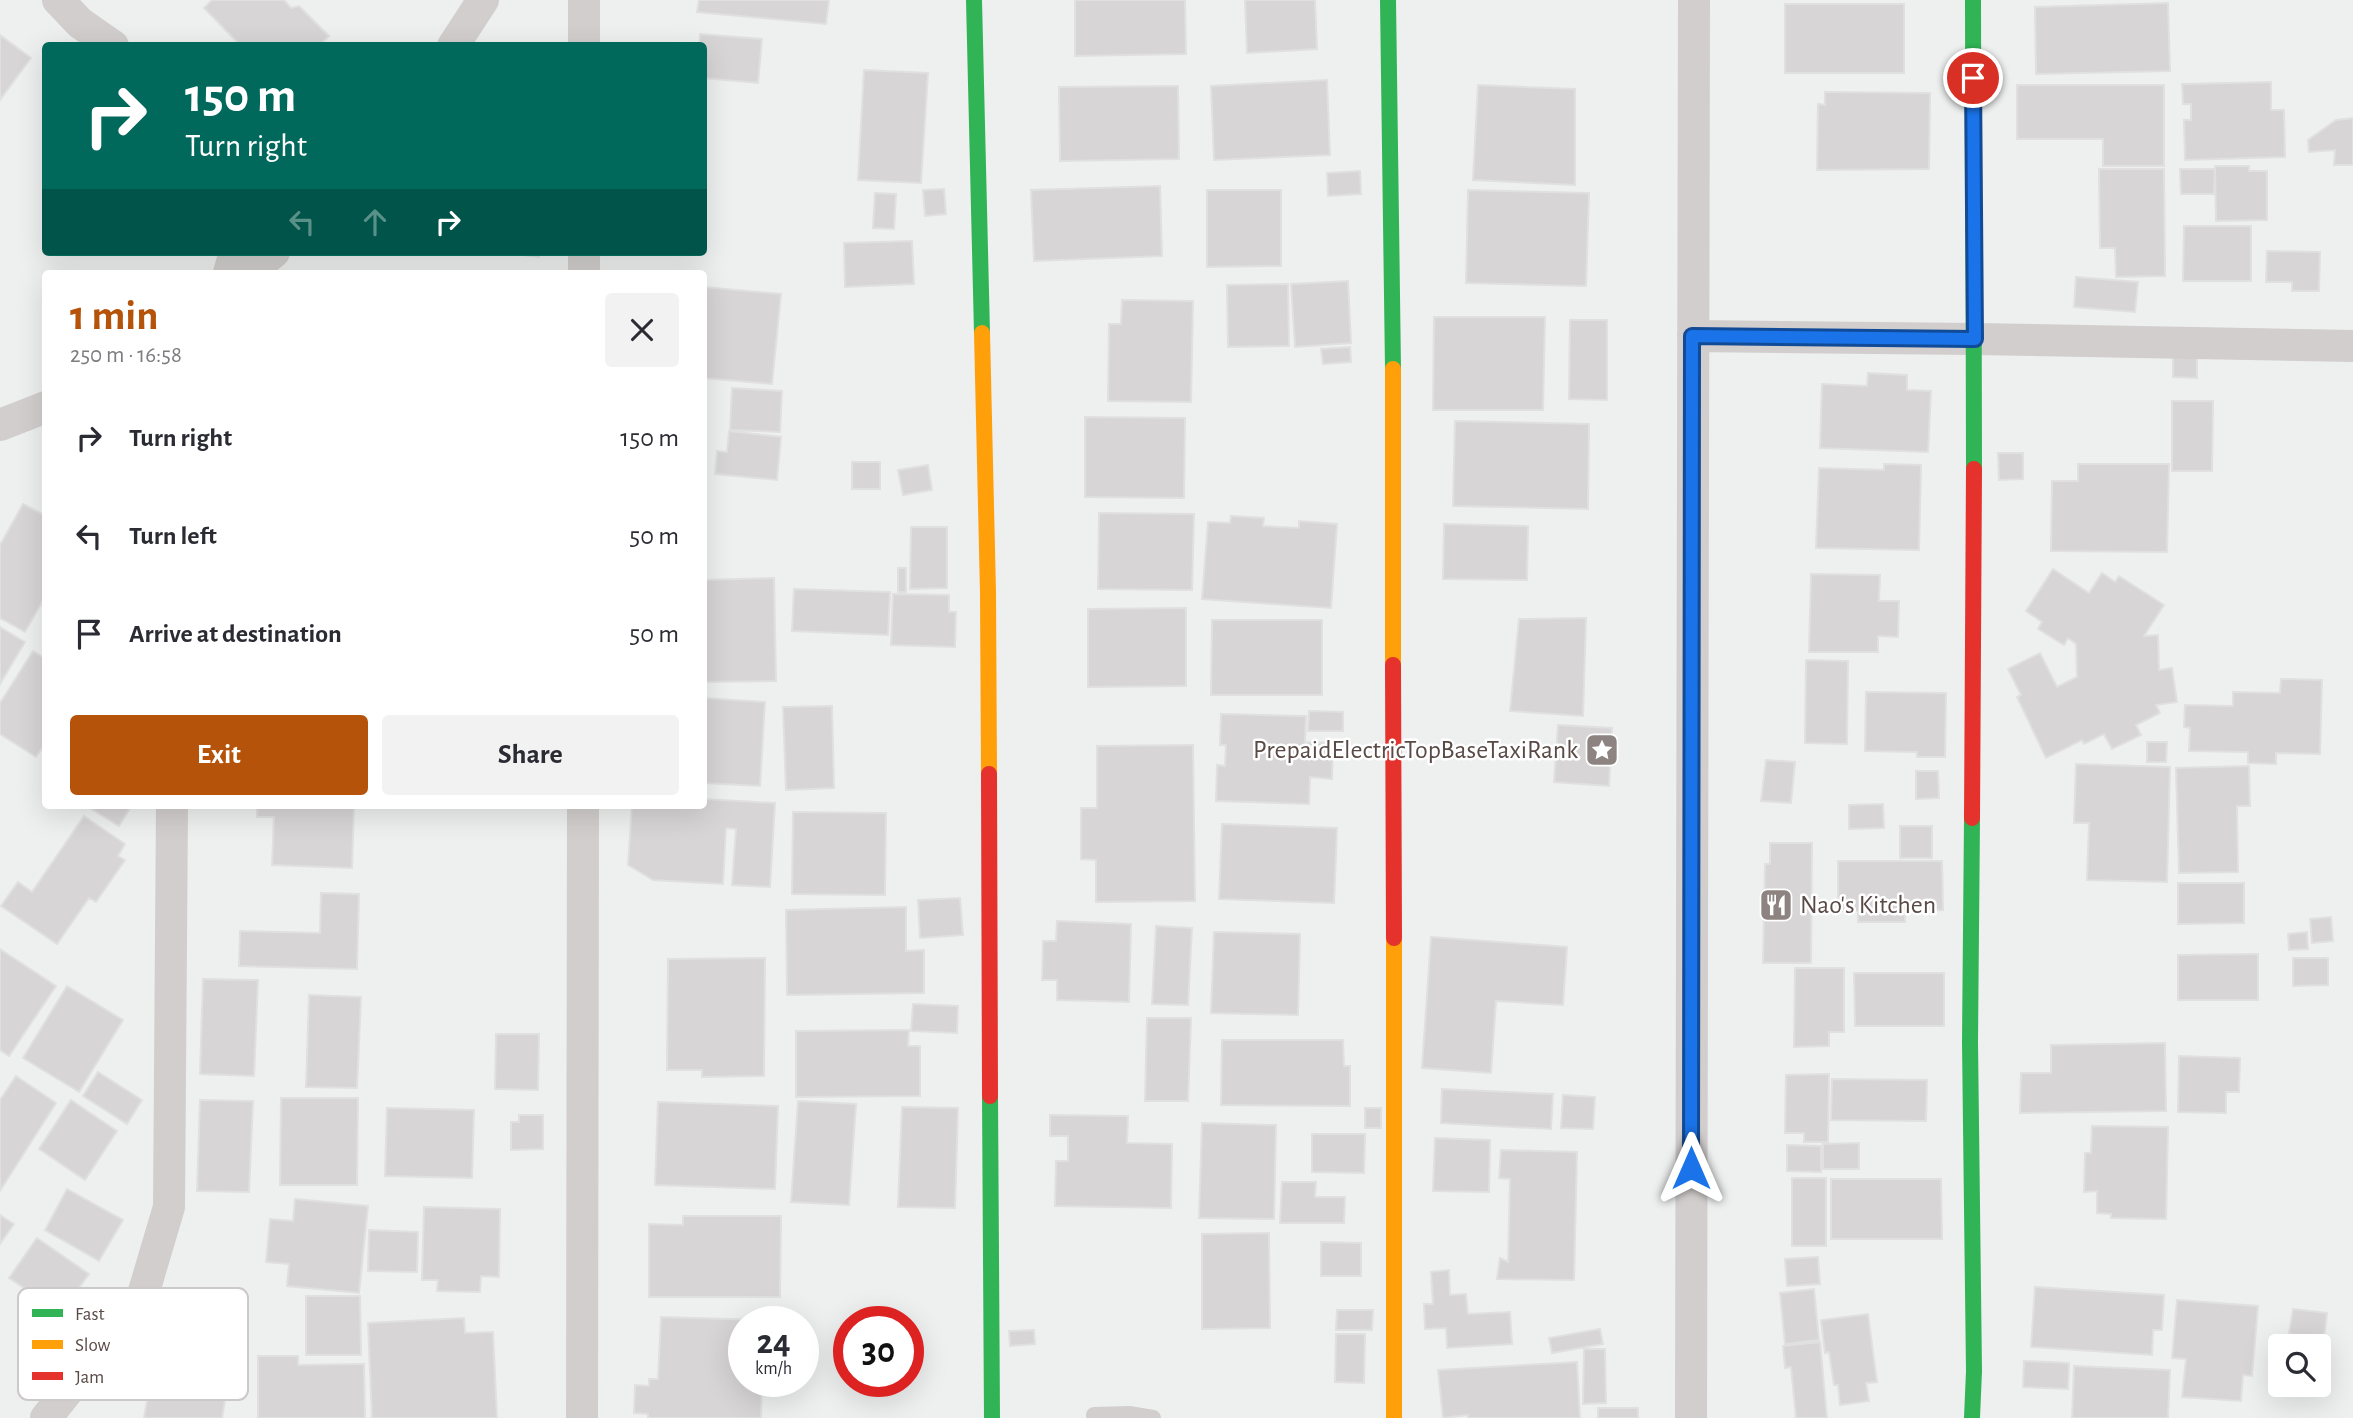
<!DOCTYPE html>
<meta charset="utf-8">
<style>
:root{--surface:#fff;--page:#f2f2f3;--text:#2b2b33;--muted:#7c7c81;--accent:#b45309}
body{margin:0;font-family:"Alegreya Sans",sans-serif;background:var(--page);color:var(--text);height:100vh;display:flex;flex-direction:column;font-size:26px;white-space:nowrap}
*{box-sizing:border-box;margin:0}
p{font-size:23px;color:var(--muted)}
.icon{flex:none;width:38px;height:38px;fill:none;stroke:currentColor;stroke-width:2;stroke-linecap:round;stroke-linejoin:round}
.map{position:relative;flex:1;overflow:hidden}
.side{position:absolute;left:42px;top:270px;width:665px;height:539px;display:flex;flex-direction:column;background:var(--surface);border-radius:7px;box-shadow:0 7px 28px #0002}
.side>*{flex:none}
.guide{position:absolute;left:42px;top:42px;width:665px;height:214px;border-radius:7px;box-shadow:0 7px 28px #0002;background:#00695c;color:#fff;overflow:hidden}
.tools{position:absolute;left:2268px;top:1334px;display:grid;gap:14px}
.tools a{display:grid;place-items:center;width:63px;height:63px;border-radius:7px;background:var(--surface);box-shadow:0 7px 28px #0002;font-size:35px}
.speed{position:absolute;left:728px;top:1306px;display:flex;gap:14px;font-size:35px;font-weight:700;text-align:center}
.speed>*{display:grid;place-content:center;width:91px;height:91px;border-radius:50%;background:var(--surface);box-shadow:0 7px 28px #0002;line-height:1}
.speed small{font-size:18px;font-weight:400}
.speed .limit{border:10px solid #d22;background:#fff;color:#111}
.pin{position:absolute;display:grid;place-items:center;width:60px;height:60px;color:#fff;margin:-30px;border:4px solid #fff;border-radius:50%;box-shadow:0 2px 7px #0007}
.me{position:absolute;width:77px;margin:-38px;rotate:0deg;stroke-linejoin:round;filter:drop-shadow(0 0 5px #0008)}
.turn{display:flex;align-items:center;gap:24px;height:147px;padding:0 28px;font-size:32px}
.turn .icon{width:91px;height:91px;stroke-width:2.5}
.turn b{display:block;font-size:49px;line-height:60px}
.lanes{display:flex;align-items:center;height:66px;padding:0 28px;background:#0003;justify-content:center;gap:35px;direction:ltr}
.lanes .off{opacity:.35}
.round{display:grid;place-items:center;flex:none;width:74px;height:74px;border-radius:7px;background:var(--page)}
.summary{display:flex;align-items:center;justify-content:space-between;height:119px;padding:0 28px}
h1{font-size:42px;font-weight:700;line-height:52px;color:var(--accent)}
.action{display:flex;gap:14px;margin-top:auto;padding:14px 28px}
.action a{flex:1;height:80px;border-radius:7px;background:var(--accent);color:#fff;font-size:28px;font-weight:700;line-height:80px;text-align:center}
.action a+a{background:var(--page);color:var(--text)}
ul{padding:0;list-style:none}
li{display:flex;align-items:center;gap:21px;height:98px;padding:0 28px}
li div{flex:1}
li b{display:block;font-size:26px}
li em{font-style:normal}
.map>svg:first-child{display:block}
.building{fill:#d7d5d5;stroke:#e1e0e0;stroke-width:2}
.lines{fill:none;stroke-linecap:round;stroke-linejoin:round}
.lane{stroke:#d1cecd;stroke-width:16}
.street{stroke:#d1cecd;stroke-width:32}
.fast{stroke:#30b455;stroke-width:16}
.slow{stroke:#ff9f0a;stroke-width:16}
.jam{stroke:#e5322d;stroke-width:16}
.route-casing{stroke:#114b97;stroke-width:18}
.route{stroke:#1a73e8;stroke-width:12}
.labels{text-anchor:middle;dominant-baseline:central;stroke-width:5;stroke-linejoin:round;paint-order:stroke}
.poi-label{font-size:26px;fill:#594a46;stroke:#fff;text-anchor:end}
.key{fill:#fff;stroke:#cdc9c8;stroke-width:2}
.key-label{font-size:19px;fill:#594a46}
</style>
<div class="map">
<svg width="2353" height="1418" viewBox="0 0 2353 1418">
<rect width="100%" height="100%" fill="#eeefef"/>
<path class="building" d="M212 0H284L291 8 299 6 329 36 319 46H241L204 8Z
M699 0H829L826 24 697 12Z
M1075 0H1185L1186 54 1075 56Z
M1245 0H1315L1317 49 1247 53Z
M2168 3 2170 71 2036 74 2035 7Z
M1785 4H1904V73H1785Z
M700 34 762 39 758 83 704 78V46H699Z
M0 35 31 58 0 100Z
M864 70 928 73 921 183 858 180Z
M1327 80 1330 155 1214 160 1211 86Z
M2271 82V110H2284L2285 157 2185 160 2184 120H2191V104H2183L2182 84Z
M1478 85 1575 89V185L1473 180Z
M2017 85H2164V166H2103V139H2017Z
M1178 86 1179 159 1060 161 1059 87Z
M1825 92 1930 93 1929 169 1817 170 1818 104 1825 105Z
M2353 118V165H2334L2335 150 2309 152 2308 140 2336 120Z
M2215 166H2249V171H2267V220L2216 221Z
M2099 169H2164L2165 276 2116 277 2115 248H2100Z
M2180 169H2215L2214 194H2181Z
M1360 171 1361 194 1328 196 1327 173Z
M1160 186 1162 256 1034 261 1031 190Z
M944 189 946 214 925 216 923 190Z
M1207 190H1281V266L1207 267Z
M1468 190 1589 193 1586 286 1466 283Z
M875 193 896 194 894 229 873 228Z
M2184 226H2251V281H2183Z
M912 241 914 284 845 287 844 243Z
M2267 251 2320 252 2319 291H2292V282H2266Z
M500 252H540L539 257Z
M2076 277 2138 282 2135 312 2074 307Z
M1348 281 1351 343 1295 347 1291 284Z
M1288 284 1289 346 1228 347 1227 285Z
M704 287 781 294 772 384 704 378Z
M1122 300 1193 301 1191 402 1108 401 1109 324H1121Z
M1434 317H1545L1543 410H1433Z
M1570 320H1607V400L1569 399Z
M1350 347 1351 362 1323 364 1321 349Z
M2173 354 2197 355V378L2173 377Z
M1868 373 1907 375V390L1931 391 1928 452 1820 448 1822 384 1867 386Z
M732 388 782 391 780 432 730 430Z
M2172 401H2213L2212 471H2172Z
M1085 417 1185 418 1184 498 1085 497Z
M1455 421 1589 424 1588 509 1453 506Z
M729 431 781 437 777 480 715 474 717 451 727 452Z
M1998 453H2023V479L1999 480Z
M852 462H880V489H852Z
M1884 464 1921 465 1919 550 1816 548 1819 468 1884 470Z
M2078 464H2169L2167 552 2051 551 2052 481H2078Z
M928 465 932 490 903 495 898 470Z
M23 504 46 516V595L25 632 0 618V545Z
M1099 513 1194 514 1192 590 1098 589Z
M1231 516 1264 518 1263 526 1299 528V521L1337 524 1331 608 1202 599 1208 522 1230 523Z
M1444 524 1528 526 1527 580 1443 579Z
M911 527H947V588L910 589Z
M898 568H906V592H898Z
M2053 569 2089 593 2102 573 2115 582 2119 576 2164 605 2144 636 2158 635 2159 670 2172 668 2177 702 2156 705 2160 713 2136 725 2141 735 2112 749 2104 734 2084 744 2082 740 2046 758 2017 697 2021 695 2008 669 2040 653 2057 687 2077 677 2076 644 2068 638 2064 645 2038 629 2042 622 2026 611Z
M1811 574 1880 575 1879 601H1899L1898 637 1878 636V652H1809Z
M774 578 776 681 704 682V580Z
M794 589 890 592 888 635 792 631Z
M893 594 949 595V612H956L955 647 891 645Z
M1186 608V686L1088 687V609Z
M1586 618 1583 716 1510 711 1519 619Z
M1212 620H1322V695H1211Z
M0 627 25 642 0 684Z
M33 651 46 659V742L36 757 0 734V703Z
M1806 660 1848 661 1847 744 1805 743Z
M2281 679 2322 680 2320 754 2276 753V764L2248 763V752L2189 751 2190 728 2184 727 2185 705 2233 706V692L2280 693Z
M1866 692 1946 693 1945 757H1917V752L1865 751Z
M704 698 765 702 760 786 704 783Z
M832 706 834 788 786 790 783 707Z
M1309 711 1343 712V731H1308Z
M1221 714 1306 716 1305 742 1333 743 1332 779 1310 777 1309 804 1216 801 1217 765 1225 766 1226 745H1220Z
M1558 725 1612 728 1609 786 1554 782Z
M2147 742H2167L2166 762H2147Z
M1193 745 1195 901 1096 902V860L1081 859V808H1097V746Z
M1766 760 1795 762 1791 803 1761 801Z
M2076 764 2170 767 2167 882 2087 880 2089 823H2074Z
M2249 766 2250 806H2237L2238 872 2179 873 2176 768Z
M1916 771H1938L1939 798 1916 799Z
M704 799 775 803 770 887 732 885 736 829 726 828 723 884 653 880 628 865 632 805H704Z
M1883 804 1884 828 1849 829V805Z
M85 805H132L119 826Z
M257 805H354L352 868 272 865 274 817H257Z
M793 812 886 813 885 895 792 894Z
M84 816 125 844 118 856 125 860 96 902 89 898 57 944 1 906 18 882 32 892Z
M1222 824 1337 828 1334 903 1219 899Z
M1900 826H1932V858H1900Z
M1770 843H1812L1811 963H1763L1765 864H1770Z
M1838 861H1942L1943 910 1905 911V922H1858V911H1838Z
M2178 883H2244V923L2178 924Z
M321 893 359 894 357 969 239 966 240 931 320 933Z
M960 898 963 935 920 938 918 900Z
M906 907V951L924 950V993L787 995 786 910Z
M2331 917 2333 941 2312 943 2310 919Z
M1057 921 1131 924 1129 1002 1057 1000V980H1042L1043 941H1056Z
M1156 926 1192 928 1188 1005 1152 1004Z
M1214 932 1300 934 1298 1015 1211 1013Z
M2307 932 2308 949 2289 950 2288 934Z
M1431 937 1567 947 1563 1005 1496 1001 1491 1073 1422 1068Z
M0 949 56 986 9 1056 0 1050Z
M2258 954V1000H2178V955Z
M765 958 764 1076 702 1077V1070H667L668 959Z
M2293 958H2328V985L2293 986Z
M1795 968H1844V1032H1829V1046L1794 1047Z
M1854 973H1944V1026H1855Z
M203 979 258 980 254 1076 200 1074Z
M67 986 123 1020 79 1092 23 1058Z
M309 995 361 997 357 1088 306 1087Z
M913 1004 958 1006 957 1033 911 1031Z
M1147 1018H1191L1188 1101H1145Z
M909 1030 908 1046H920V1096L796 1097V1031Z
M496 1034H539L538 1090 495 1089Z
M1222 1040H1343L1344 1066H1350V1106L1221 1105Z
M2165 1043 2166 1111 2020 1113 2021 1073H2051V1045Z
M2179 1056 2240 1058 2239 1092H2226V1113L2178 1112Z
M98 1072 142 1100 127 1124 83 1096Z
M1829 1074 1828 1142H1804V1133H1785L1786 1075Z
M16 1076 56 1103 0 1191V1100Z
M1832 1079 1927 1080 1926 1121 1831 1120Z
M1442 1089 1553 1094 1551 1129 1441 1123Z
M1563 1095 1595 1097 1593 1129 1561 1128Z
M281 1098H358L357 1185H280Z
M71 1100 117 1131 85 1180 39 1149Z
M200 1100 253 1101 249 1192 197 1191Z
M798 1101 856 1104 849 1205 791 1202Z
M658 1102 778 1106 775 1189 655 1185Z
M902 1107 958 1108 955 1208 898 1207Z
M387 1108 474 1110 472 1178 385 1176Z
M1365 1108H1381V1128H1365Z
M519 1115H543V1149L511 1150V1122H519Z
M1050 1115 1128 1116 1127 1143 1172 1144 1171 1208 1055 1206 1056 1161H1068V1136H1050Z
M1202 1123 1276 1125 1274 1219 1199 1218Z
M2092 1126 2168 1127 2166 1219 2111 1218V1214L2097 1213V1191L2084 1192 2085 1153H2091Z
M1312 1134H1365L1364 1173 1312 1172Z
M1435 1138 1490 1140 1489 1192 1433 1191Z
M1859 1143V1169H1823V1144Z
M1787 1145 1821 1146V1172L1787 1171Z
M1501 1150 1577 1152 1574 1280 1497 1279 1500 1258 1508 1262 1510 1179 1499 1178Z
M1792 1178H1826V1246H1792Z
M1831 1179H1941L1942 1239H1831Z
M1282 1182H1316L1315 1197H1345L1344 1223H1280Z
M67 1189 123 1220 99 1261 45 1230Z
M295 1199 368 1206 359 1293 287 1286 289 1264 266 1262 270 1219 293 1221Z
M424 1207 500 1209 499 1277 481 1276 480 1292 437 1291 438 1280H422Z
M0 1215 14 1224 0 1244Z
M683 1216H781L780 1297H649V1224L683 1225Z
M369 1230 418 1232 417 1272 368 1271Z
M1269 1233 1270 1328 1202 1329V1234Z
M37 1238 89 1274 61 1313 9 1278Z
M1321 1242 1361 1243V1276H1321Z
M1818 1257 1820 1284 1787 1286 1785 1259Z
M1449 1270 1450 1295 1466 1294 1468 1314 1510 1312 1512 1344 1447 1348 1446 1328 1425 1329 1424 1304H1433L1431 1272Z
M2035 1287 2164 1295 2162 1330H2153L2152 1355 2031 1347Z
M1814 1289 1819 1340 1785 1344 1780 1293Z
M306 1296H360L361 1355H306Z
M2177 1300 2258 1306 2252 1376 2243 1375 2241 1401 2182 1397 2186 1359 2172 1358Z
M2293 1309 2327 1313 2324 1339 2289 1334Z
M1337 1310H1373L1372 1330H1336Z
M1868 1314 1877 1382 1866 1383 1869 1401 1840 1405 1838 1385H1834L1829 1352 1825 1353 1821 1320Z
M661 1317 764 1320 744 1321V1381H762L761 1418H648V1414L634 1413 635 1385 649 1386V1379H658Z
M464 1318 465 1333 493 1332 497 1418H372L368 1323Z
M161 1322 236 1335 222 1418H144Z
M1600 1329 1603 1344 1552 1353 1549 1338Z
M1034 1330 1035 1344 1010 1346 1009 1331Z
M1336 1334H1365L1364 1383 1335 1382Z
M1820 1342 1827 1418H1796L1791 1367 1785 1368 1783 1346Z
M1584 1349H1605L1606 1403 1583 1404Z
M258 1356H298V1365L364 1364 365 1418H258Z
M2024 1361 2069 1363 2068 1389 2023 1387Z
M1577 1362 1580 1418H1468V1415L1443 1418 1438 1370Z
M2074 1366 2170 1370 2168 1418H2072Z
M1598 1408H1638V1418H1598Z"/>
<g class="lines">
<path class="lane" d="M1094 1415 1129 1414 1153 1418"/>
<path class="street" d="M58 0 80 23 113 46
M453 46 483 0
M584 46V0
M229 273 235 252
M249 273 274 252
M584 273V252
M1693 336 1975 339 2353 346
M0 425 46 407
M46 1418 142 1298 169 1207 172 805
M582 1418 583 805
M1691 1418 1694 0"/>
<path class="fast" d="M974 0 982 333
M1388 0 1393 369
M1973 0 1974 469
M1972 818 1970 1042 1974 1371 1972 1418
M990 1096 992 1418"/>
<path class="slow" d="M982 333 988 592 989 774
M1393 369V665
M1394 938V1418"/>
<path class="jam" d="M1393 665 1394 938
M989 774 990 1096
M1972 818 1974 469"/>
</g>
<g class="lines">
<defs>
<path id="route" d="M1691 1168 1692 336 1975 339 1973 78"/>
</defs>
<use href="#route" class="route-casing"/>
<use href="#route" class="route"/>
</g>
<defs>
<symbol id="sight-square" viewBox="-11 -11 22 22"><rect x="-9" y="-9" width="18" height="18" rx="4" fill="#8d8481" stroke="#fff"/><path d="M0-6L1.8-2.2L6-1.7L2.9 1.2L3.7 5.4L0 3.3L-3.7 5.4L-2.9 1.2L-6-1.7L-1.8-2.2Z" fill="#fff"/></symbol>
<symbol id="restaurant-square" viewBox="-11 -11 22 22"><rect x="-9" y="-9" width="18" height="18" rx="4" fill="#8d8481" stroke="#fff"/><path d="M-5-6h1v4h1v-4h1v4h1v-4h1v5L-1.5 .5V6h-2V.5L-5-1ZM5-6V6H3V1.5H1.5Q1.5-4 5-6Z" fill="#fff"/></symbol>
</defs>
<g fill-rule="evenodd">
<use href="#sight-square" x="1583" y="731" width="38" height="38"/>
<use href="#restaurant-square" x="1757" y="886" width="38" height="38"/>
</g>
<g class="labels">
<g class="poi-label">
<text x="1578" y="750">PrepaidElectricTopBaseTaxiRank</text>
<text x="1800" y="905" text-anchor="start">Nao's Kitchen</text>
</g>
</g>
<rect x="18" y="1288" width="230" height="112" rx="10" class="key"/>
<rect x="32" y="1309" width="31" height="8" fill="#30b455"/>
<rect x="32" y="1340" width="31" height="9" fill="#ff9f0a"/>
<rect x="32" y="1372" width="31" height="8" fill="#e5322d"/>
<g class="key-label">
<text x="75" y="1320">Fast</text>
<text x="75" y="1351">Slow</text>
<text x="75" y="1383">Jam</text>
</g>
</svg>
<div class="tools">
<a><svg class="icon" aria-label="search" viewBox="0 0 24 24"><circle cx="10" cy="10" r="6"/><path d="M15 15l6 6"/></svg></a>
</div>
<div class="speed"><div>24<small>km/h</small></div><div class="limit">30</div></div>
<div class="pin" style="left:1973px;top:78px;background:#d93025"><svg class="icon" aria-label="arrive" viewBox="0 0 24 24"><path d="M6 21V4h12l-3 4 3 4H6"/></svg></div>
<svg class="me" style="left:1691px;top:1168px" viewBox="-20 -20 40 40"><path d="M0-17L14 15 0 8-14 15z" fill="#1a73e8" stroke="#fff" stroke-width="4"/></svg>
<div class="guide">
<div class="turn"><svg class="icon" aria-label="right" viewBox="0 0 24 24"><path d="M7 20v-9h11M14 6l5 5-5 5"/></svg><div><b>150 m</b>Turn right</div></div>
<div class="lanes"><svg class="icon off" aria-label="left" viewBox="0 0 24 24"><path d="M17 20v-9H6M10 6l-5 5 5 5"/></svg><svg class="icon off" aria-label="ahead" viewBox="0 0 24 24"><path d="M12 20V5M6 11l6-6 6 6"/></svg><svg class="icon" aria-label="right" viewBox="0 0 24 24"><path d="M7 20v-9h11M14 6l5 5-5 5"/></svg></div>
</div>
<section class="side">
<div class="summary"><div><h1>1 min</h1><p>250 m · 16:58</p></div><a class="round"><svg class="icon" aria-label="close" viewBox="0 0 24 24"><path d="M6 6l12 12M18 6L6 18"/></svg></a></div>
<ul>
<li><svg class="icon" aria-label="right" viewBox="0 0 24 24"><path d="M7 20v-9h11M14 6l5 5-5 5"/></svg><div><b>Turn right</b></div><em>150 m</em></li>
<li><svg class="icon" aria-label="left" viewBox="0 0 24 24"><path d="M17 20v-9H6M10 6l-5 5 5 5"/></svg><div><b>Turn left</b></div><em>50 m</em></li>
<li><svg class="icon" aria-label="arrive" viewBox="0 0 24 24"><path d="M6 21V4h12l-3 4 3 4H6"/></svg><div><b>Arrive at destination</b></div><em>50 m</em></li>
</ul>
<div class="action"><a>Exit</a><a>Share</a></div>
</section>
</div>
